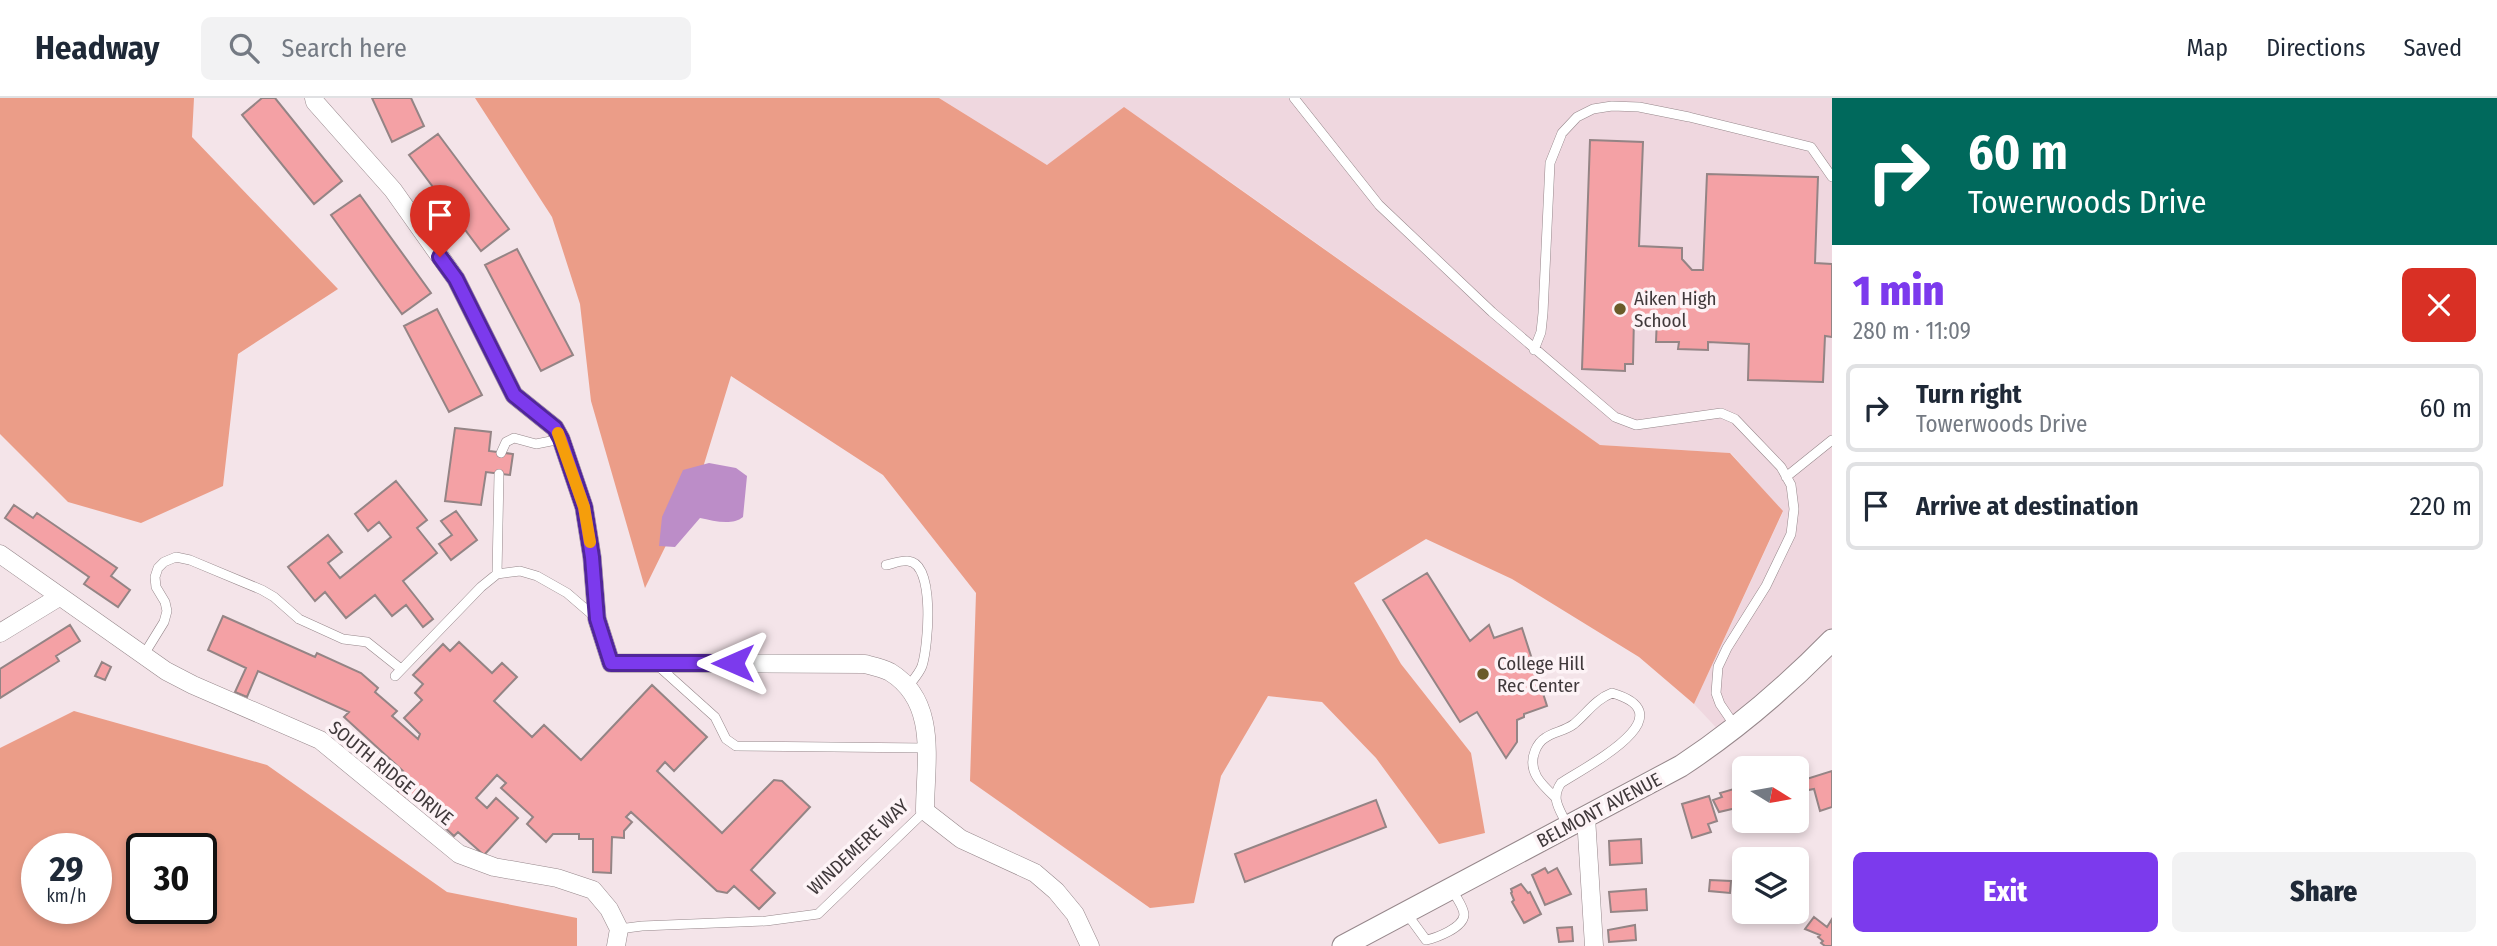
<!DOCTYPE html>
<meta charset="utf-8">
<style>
:root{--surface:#fff;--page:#f2f2f3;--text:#1f2937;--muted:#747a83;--line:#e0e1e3;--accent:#7c3aed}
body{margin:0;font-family:"Fira Sans Condensed",sans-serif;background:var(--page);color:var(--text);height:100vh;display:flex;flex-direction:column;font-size:26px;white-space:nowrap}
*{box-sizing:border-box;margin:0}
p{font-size:23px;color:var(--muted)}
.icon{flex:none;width:38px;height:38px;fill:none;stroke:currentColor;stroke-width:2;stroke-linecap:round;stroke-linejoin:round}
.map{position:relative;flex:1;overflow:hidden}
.side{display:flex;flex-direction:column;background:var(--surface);width:665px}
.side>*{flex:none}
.banner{background:#00695c;color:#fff;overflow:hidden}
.needle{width:46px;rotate:101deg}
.buttons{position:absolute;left:1732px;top:658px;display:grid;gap:14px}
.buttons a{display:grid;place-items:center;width:77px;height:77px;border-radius:10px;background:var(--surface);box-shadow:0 4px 10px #0003;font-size:35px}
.speed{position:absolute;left:21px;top:735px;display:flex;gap:14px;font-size:35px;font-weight:700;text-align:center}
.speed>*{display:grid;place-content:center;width:91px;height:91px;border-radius:50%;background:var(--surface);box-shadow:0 4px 10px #0003;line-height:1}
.speed small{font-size:18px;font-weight:400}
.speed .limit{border:4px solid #111;border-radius:10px;background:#fff;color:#111}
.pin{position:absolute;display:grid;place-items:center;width:60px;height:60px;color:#fff;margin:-72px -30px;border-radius:50% 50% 50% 0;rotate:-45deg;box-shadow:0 0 7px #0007}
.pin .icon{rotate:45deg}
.me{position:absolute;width:77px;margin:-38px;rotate:270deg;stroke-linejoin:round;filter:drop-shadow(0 0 5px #0008)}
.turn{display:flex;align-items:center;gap:24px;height:147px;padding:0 21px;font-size:32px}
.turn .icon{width:91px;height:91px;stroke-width:2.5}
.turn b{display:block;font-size:49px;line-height:60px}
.round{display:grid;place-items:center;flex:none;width:74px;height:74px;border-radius:10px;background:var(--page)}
.overview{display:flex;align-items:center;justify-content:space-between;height:119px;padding:0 21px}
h1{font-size:42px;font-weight:800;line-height:52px;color:var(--accent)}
.button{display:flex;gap:14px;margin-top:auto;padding:14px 21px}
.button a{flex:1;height:80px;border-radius:10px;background:var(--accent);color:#fff;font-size:28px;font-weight:800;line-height:80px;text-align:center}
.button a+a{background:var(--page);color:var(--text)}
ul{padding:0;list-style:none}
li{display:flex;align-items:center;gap:21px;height:88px;margin:0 14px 10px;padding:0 7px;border:4px solid var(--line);border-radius:10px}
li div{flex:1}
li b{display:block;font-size:26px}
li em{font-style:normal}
header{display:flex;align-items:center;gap:42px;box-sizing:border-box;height:98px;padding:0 35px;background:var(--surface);border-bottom:2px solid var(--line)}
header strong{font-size:33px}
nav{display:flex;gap:38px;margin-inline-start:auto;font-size:24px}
.search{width:490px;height:63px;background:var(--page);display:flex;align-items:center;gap:18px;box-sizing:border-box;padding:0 24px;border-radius:10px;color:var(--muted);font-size:26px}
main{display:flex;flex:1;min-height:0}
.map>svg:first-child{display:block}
.built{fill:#efd7df}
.forest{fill:#eb9d88;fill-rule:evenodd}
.water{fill:#bc8dc8}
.building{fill:#f4a1a5;stroke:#948485;stroke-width:2}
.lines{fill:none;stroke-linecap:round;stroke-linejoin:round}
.service-casing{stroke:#96878b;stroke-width:10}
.minor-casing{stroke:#96878b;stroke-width:19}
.tertiary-casing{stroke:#96878b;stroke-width:23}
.service{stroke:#fff;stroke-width:9}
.minor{stroke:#fff;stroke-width:18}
.tertiary{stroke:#fff;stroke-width:21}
.route-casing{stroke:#51269a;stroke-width:18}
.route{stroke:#7c3aed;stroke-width:12}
.slow{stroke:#f59e0b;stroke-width:12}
.poi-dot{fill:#6a5b29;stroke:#fdf3f6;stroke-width:2.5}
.labels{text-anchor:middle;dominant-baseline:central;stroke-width:7;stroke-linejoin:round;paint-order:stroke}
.poi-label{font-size:19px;fill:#40393b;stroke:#fdf3f6;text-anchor:start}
.street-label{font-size:19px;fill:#40393b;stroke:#fdf3f6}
</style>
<header>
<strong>Headway</strong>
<div class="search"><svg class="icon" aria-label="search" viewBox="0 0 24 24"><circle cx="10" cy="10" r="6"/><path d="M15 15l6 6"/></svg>Search here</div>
<nav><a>Map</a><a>Directions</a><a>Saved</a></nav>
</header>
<main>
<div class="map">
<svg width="1832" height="848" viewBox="0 0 1832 848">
<rect width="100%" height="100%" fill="#f4e4e9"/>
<path class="built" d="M939 0H1832V542L1725 639 1694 606 1783 414 1731 355 1600 347 1218 75 1047 67Z"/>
<path class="forest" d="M0 0H194L192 39 338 191 238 256 223 388 141 425 68 404 0 336Z
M475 0H939L1047 67 1124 9 1600 347 1730 355 1783 413 1694 606 1639 559 1512 481 1426 441 1354 485 1401 566 1471 655 1485 735 1439 746 1376 660 1322 604 1268 598 1221 678 1194 805 1150 810 970 683 976 495 883 377 731 278 701 376 645 490 591 303 580 206 552 119Z
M74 613 267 667 447 794 577 820V848H0V650ZM37 751H96V810H37ZM142 751H201V810H142Z"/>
<path class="water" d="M709 365 736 370 747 378 743 419C732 428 714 423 700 420L675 449 659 448 662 419 683 372Z"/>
<path class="building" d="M262 0H275L342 83 314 106 242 17Z
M372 0H411L424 28 392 44Z
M438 36 509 131 481 153 409 57Z
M1590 42 1643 44 1639 148 1682 150V161L1692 172H1703L1707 76 1818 79 1815 165 1832 166V239L1825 238 1823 284 1748 282 1749 246 1708 244V252L1678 251 1679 244H1656L1657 219H1634L1633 266H1625V273L1582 271Z
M360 97 431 195 402 216 331 117Z
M517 151 573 257 541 273 485 167Z
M437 211 482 297 449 314 404 228Z
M455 330 491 334 489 353 513 356 510 377 486 374 481 407 445 403Z
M396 383 427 422 417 430 437 455 403 483 433 521 423 529 406 507 392 518 375 497 346 520 325 494 315 503 288 469 328 437 342 454 328 465 340 480 391 439 379 424 368 433 355 416Z
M14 407 33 420 37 415 117 470 111 478 130 492 118 509 84 486 89 479 5 420Z
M456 413 477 442 451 462 439 446 452 437 441 423Z
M1427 475 1470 543 1489 527 1494 540 1522 530 1547 608 1524 616V619L1517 622V644L1506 660 1477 614 1460 624 1383 502Z
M223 518 315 559 317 555 361 575 378 590 375 594 397 613 392 618 418 641 420 636 404 620 422 602 415 595 423 586 413 577 443 546 450 553 459 544 492 575 502 565 517 579 494 603 532 639 544 627 581 662 652 587 707 639 674 673 665 664 657 673 722 735 774 682 782 683 810 709 751 772 775 795 759 811 734 788 727 795 717 793 631 714 626 719 632 724 624 733V740L612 739 611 775 593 774V741H579V736H553L546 744 527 726 533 719 501 690 506 685 497 677 476 700 487 710 496 700 518 720 484 757 458 734 454 738 408 696 399 706 392 699 401 689 394 683 403 673 344 619 349 614 258 573 247 599 235 594 246 570 208 552Z
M70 527 80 543 56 558 59 563 0 600V571Z
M102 564 111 569 105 582 95 578Z
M1832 673V709L1820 713 1814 691 1798 694 1797 684Z
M1744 688 1745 708 1719 714 1713 702 1722 699 1720 695Z
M1709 698 1717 723 1708 726 1711 734 1692 740 1682 706Z
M1376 702 1386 729 1245 784 1235 756Z
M1641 741 1642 765 1610 767 1609 743Z
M1545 770 1548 775 1557 770 1571 796 1545 807 1532 777Z
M1710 782 1731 783 1730 795 1709 793Z
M1521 786 1528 795 1530 794 1541 816 1524 825 1512 804 1514 802 1511 795 1512 794 1511 791Z
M1646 791 1647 812 1611 814 1609 794Z
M1814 819 1827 829 1832 821V848H1825L1821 845 1823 843 1818 839 1820 837 1805 831Z
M1635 827 1636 842 1609 844 1608 832Z
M1572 829 1573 843 1559 844 1557 830Z"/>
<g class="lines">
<defs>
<path id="service" d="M1294 0 1379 107 1492 214 1615 319 1636 327 1721 315 1735 321 1781 369 1791 387 1794 411 1791 436 1766 488 1727 550 1718 569 1716 595 1720 606 1735 628
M1534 252 1541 234 1543 215 1550 65 1562 35 1577 19 1593 11 1612 8 1639 9 1689 19 1811 49 1832 79
M501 355 506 344 514 340 536 346 561 341
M1786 379 1832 342
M886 467C892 466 901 462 908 463 936 465 928 550 922 568 919 576 912 583 907 590
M497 476 499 376
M143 558 164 524 167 513 165 504 156 489 155 479 158 470 164 464 176 459 190 462 262 492 274 499 299 521 343 541 367 544 401 571
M656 566 715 619 726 641 736 648 926 650
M395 578 481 489 497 476 520 473 537 478 567 495 596 520
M1555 699C1541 686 1527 673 1535 653 1537 648 1540 643 1545 640 1553 634 1565 633 1574 626 1587 615 1596 601 1612 595 1688 617 1587 668 1561 685 1550 701 1560 711 1567 727
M1407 816 1426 842C1436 840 1463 830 1464 817 1464 809 1455 797 1451 791
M619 831 642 828 766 823 818 816 925 713"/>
<path id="minor" d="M314 0 315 4 393 92 456 181 514 297 555 330 561 341 584 409 592 459 597 521 611 565 865 566C873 568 883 570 890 574 939 604 925 665 925 713L961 741 1035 775 1056 793 1075 816 1090 848
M0 456 166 573 193 587 320 642 459 756 494 769 557 780 593 792 609 811 619 831 616 848
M0 535 59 499
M1586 719 1594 848"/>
<path id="tertiary" d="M1343 848 1681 668C1737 631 1785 590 1832 542"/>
</defs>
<use href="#service" class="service-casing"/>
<use href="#minor" class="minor-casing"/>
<use href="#tertiary" class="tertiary-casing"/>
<use href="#service" class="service"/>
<use href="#minor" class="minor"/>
<use href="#tertiary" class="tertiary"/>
</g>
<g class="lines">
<defs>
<path id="route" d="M440 159 456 181 514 297 555 330 561 341 584 409 592 459 597 521 611 565H733"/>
</defs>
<use href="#route" class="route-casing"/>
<use href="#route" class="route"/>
<path class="slow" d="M558 335 584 409 590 444"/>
</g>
<g class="poi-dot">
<circle cx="1620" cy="211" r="7"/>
<circle cx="1483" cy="576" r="7"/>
</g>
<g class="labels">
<g class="poi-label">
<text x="1634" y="200">Aiken High<tspan x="1634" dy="22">School</tspan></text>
<text x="1497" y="565">College Hill<tspan x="1497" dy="22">Rec Center</tspan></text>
</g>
<g class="street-label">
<text transform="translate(391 675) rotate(39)">SOUTH RIDGE DRIVE</text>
<text transform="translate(1599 712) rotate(-28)">BELMONT AVENUE</text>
<text transform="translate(858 749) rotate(-43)">WINDEMERE WAY</text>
</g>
</g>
</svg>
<div class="buttons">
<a><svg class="needle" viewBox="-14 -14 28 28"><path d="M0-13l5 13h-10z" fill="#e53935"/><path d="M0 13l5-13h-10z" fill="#747a83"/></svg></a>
<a><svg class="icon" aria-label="layers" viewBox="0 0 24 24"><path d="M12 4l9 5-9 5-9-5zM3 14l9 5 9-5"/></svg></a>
</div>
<div class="speed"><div>29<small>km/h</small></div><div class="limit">30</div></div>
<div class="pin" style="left:440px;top:159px;background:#d93025"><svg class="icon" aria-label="arrive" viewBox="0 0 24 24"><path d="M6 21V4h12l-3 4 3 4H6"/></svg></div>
<svg class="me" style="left:733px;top:565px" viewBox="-20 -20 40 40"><path d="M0-17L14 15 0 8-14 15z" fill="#7c3aed" stroke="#fff" stroke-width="4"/></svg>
</div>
<section class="side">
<div class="banner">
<div class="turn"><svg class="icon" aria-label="right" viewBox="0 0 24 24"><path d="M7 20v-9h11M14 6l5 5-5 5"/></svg><div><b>60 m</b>Towerwoods Drive</div></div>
</div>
<div class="overview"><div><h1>1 min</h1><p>280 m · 11:09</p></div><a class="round" style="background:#d93025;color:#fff"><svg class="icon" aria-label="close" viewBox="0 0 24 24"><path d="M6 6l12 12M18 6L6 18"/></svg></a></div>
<ul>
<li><svg class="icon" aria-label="right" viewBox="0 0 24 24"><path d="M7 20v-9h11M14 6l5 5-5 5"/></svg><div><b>Turn right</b><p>Towerwoods Drive</p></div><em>60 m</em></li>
<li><svg class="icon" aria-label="arrive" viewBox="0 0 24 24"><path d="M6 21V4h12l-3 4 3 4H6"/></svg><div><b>Arrive at destination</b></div><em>220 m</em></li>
</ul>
<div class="button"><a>Exit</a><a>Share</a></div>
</section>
</main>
